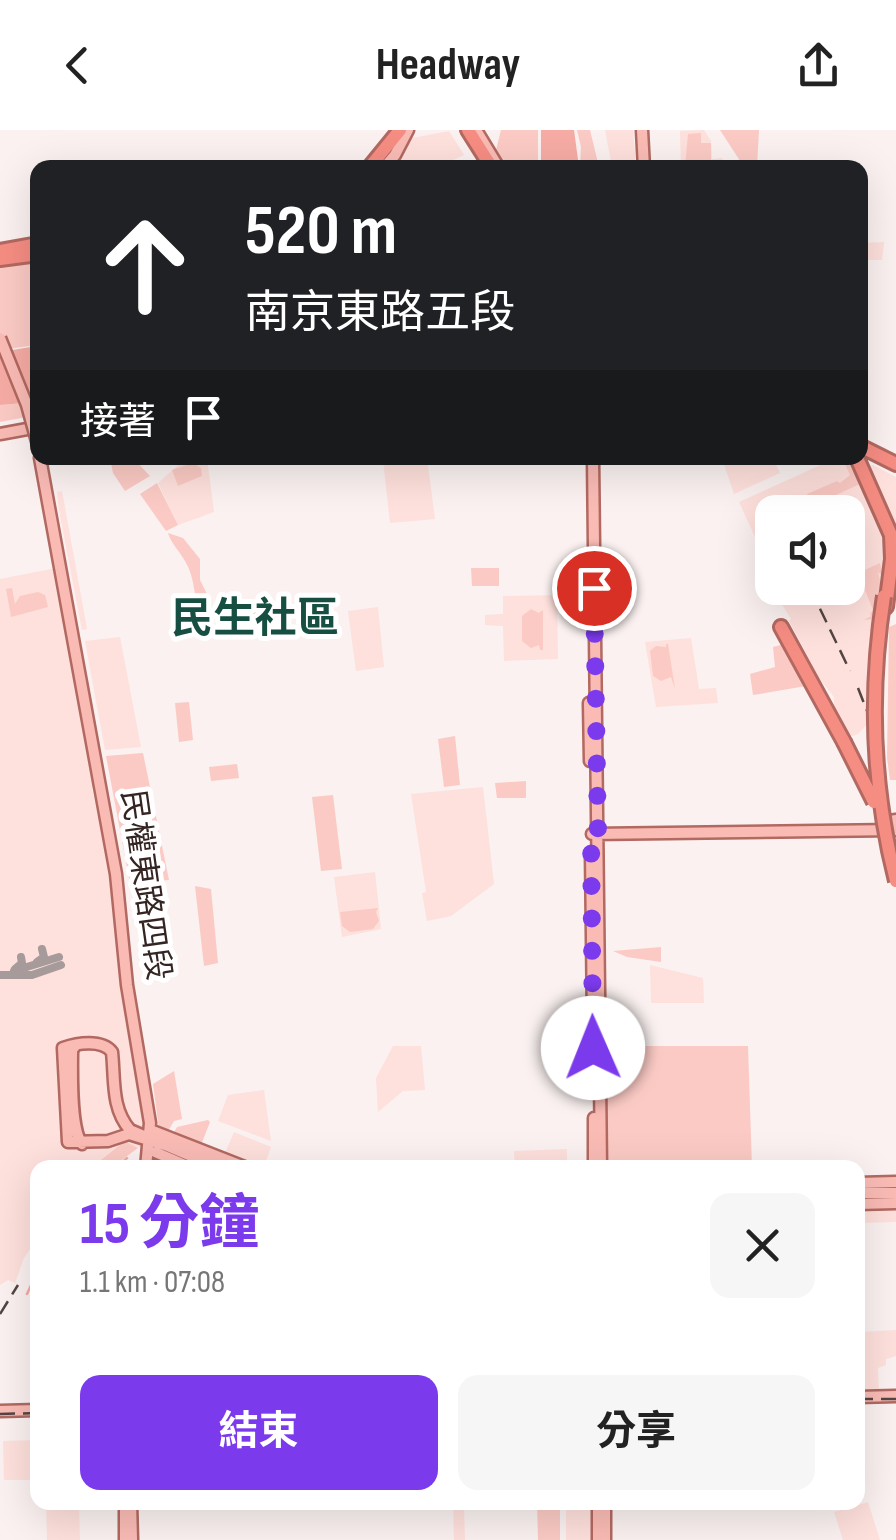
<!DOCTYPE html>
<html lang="zh-TW">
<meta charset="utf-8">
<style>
:root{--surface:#fff;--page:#f6f6f6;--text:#222;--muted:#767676;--accent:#7c3aed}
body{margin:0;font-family:"Sofia Sans Condensed","Noto Sans TC",sans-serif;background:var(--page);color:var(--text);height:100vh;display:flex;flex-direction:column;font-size:38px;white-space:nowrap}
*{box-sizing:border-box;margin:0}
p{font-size:32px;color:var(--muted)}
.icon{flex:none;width:55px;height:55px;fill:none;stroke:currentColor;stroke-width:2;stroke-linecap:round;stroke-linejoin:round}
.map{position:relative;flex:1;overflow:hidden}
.panel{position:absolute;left:30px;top:1030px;width:835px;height:350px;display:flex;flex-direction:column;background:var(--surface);border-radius:20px;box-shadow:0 10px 40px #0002}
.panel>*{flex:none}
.top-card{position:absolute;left:30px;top:30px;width:838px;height:305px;border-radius:20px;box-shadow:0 10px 40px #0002;background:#202124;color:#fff;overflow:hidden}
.fabs{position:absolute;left:755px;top:365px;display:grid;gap:20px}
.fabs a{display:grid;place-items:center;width:110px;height:110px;border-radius:20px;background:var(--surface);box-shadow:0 10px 40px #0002;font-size:50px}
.pin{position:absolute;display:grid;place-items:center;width:85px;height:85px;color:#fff;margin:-42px;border:5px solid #fff;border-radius:50%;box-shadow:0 2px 10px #0007}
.me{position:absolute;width:110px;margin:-55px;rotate:359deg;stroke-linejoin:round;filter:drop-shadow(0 0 8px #0008)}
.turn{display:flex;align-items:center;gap:35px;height:210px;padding:0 50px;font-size:45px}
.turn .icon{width:130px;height:130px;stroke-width:2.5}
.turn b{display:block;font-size:70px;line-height:85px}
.then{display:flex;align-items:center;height:95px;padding:0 50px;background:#0003;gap:20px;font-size:38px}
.round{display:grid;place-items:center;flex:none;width:105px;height:105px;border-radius:20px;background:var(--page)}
.head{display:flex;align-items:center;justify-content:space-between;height:170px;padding:0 50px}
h1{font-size:60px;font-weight:700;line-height:75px;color:var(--accent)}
.button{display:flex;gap:20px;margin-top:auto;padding:20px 50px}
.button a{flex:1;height:115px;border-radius:20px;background:var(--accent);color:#fff;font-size:40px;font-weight:700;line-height:115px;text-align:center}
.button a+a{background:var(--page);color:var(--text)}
header{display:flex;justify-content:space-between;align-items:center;height:130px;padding:0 50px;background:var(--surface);font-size:45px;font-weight:700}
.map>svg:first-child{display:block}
.built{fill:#fee0dc}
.green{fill:#fbcac4}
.forest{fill:#e9a198}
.water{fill:#f6aca4}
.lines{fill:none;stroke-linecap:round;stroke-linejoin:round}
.stream{stroke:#f6aca4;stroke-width:2.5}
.taxiway{stroke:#a69b9a;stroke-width:8}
.major-casing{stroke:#b26961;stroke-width:15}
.highway-casing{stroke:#b26961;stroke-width:18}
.major{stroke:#fabbb5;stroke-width:10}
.highway{stroke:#f68d83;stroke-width:12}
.rail{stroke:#534543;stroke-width:2.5;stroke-dasharray:15 8;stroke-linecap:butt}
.major-bridge-casing{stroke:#b26961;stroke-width:15;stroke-linecap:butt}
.highway-bridge-casing{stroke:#b26961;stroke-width:18;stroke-linecap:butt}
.major-bridge{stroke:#fabbb5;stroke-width:10}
.highway-bridge{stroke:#f68d83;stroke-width:12}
.route{stroke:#7c3aed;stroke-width:18;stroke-dasharray:0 32.4}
.labels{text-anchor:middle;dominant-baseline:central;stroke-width:10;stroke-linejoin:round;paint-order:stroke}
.street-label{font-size:32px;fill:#342523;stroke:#fff}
.district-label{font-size:42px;font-weight:bold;fill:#174e42;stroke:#fff}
</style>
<header><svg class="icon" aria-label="back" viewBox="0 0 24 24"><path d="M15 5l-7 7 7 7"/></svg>Headway<svg class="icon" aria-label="share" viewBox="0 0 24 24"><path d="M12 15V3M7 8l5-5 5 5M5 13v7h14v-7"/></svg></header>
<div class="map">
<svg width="896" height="1410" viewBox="0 0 896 1410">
<rect width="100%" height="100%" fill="#faf1f0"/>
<path class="built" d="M605 0H633L636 37H612Z
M704 0 711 11 712 29 722 28 728 37H681L680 1Z
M449 1 464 25 449 32 422 37 385 38 407 9Z
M884 112 882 130H860V113Z
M186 328H207L214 382 178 395 158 353Z
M427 328 435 389 390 393 383 330Z
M722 328H773L780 343 734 364Z
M836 328H858L896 409V457L891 460 884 520 882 579 858 604 850 607 834 578V567L819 548 789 491 791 489 782 475 789 472 779 458H848V382H772V444L739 372Z
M873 335 896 347V396L868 338Z
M62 361 87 499 82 500 59 380 57 362Z
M56 438 95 655 92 659 110 739 145 1000 143 1019 124 1012 92 1037 38 1038 37 1109 24 1128 15 1153 8 1150 0 1155V449Z
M557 465 558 529 504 531 503 496 485 495V485L503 484V466Z
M378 477 384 537 356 541 348 481Z
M120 507 141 617 105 620 85 511Z
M691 508 699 559 716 558 718 573 656 577 645 512Z
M483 657 494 754 451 786 427 791 422 763 426 762 411 664Z
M375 742 381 799 342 807 334 747Z
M650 835 703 848 704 873H651Z
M393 916H421L425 960 403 961 378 982 376 948Z
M264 960 271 1011 218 991 228 965Z
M234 1002 271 1017 264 1037H257L225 1023Z
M567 1019V1032H575V1037H515L514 1021Z
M896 1075V1092L858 1093V1077Z
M896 1200V1226L886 1229V1235L878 1238 879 1263H858V1202Z
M37 1310V1350H4L3 1311Z
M868 1372 880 1410H843L834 1382Z
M46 1373H79L80 1410H47Z
M453 1373H464L465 1410H454Z
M582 1373H596V1410H566V1375Z"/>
<path class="green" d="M501 0H538V37L481 38 496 20Z
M577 0H590L599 37H580L581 17Z
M720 0H759L757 37H744Z
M701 3V13H711V31H696L702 37H685L688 4Z
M37 128V215L0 220V132Z
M37 272V285L0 292V275Z
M110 328H133L150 346 125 361 113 343Z
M846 328 860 354 803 380 799 371 808 367 807 364 837 351 840 353 850 345 843 330Z
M193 333 201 338 202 346 178 356 172 340Z
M157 353 178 395 166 401 140 364Z
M168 403 183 408 200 429V450L209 468V483L205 487 198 488C195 469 195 447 185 431 179 420 172 415 168 403Z
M880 433 883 446 878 442 882 459 876 513 871 506 876 505 875 500 868 501 874 498 872 489 864 490 871 486 866 477 870 484 873 480 858 443Z
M471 438H499V456H472Z
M12 458 15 474 20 466 38 462 45 465 48 477 11 487 6 459Z
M531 479 539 483 543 480V520H540L539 515 531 518 522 511V486Z
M896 494V650H890L887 628 889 497Z
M666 514H668L675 559 671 547 661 551 653 546 650 521 656 516 666 517Z
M784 514 806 556 753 565 750 544 775 537 773 517Z
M189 572 193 610 179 612 175 573Z
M455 606 460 655 444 657 438 609Z
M143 623 169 750 130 753 106 626Z
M237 634 239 648 211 651 209 637Z
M526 651V668H497L495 653Z
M333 665 342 739 321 741 312 667Z
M195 756 211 759 218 833 204 836Z
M378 778 376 782 379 791 373 799 350 802 342 796 340 782Z
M661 817V832L627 827 613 821Z
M606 916H748L752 1037H607Z
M174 941 182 989 174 991 167 1003 159 999 153 954Z
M208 990 210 992 201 1015 173 1004 177 997Z
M125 1011 138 1018 112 1037H92Z
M537 1373H560V1410H538Z"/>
<path class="forest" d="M241 486a13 13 0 1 1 26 0a13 13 0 1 1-26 0Z"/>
<path class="water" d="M541 0H574L579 37H541Z
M37 216V272L0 275V222Z"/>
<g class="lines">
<path class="stream" d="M116 1038 127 1028
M27 1164 38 1140"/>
<path class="taxiway" d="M37 832 44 827 42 819
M15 839 22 833 21 827
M14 841 59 827
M0 845H32L61 835"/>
<defs>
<path id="major" d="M476 0 499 38
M642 0 644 38
M384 38 395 25 408 0
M0 304 38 297
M40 328 116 744 127 855 150 993 146 1038
M593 328 601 1038
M589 573 590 631
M890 691 896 690
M592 704 896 700
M591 723 593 891
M76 915 72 920C72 942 70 998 82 1014
M150 1000 247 1038
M168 1016 129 1004 108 1011 68 1012 63 918C77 913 102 909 112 922 115 950 111 978 130 1000L219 1038
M155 1022 192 1038
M594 1038V988
M858 1053 896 1052
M858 1063H896
M858 1074 896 1073
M858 1267 896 1266
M0 1281 38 1280
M125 1372V1410
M131 1372 132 1410
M605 1372V1410
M598 1410V1372"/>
<path id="highway" d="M468 0 492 38
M369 38 400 0
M0 121 38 114
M0 129 38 124
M860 316 896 334
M857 328 891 405 892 429 886 477
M781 497 844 612"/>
</defs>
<use href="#major" class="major-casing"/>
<use href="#highway" class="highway-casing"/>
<use href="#major" class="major"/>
<use href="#highway" class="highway"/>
<path class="rail" d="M810 458 850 541
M858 558 869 586
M0 1184 18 1155
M858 1269H896
M0 1284 38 1283"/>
<defs>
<path id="major-bridge" d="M0 208 27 275 38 315"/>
<path id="highway-bridge" d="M884 466C869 562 872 657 896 751
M844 612 874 672"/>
</defs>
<use href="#major-bridge" class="major-bridge-casing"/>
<use href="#highway-bridge" class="highway-bridge-casing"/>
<use href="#major-bridge" class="major-bridge"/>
<use href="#highway-bridge" class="highway-bridge"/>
</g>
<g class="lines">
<path class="route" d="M593 918 591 704H598L594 458"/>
</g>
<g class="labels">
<g class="street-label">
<text transform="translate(145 755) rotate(82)">民權東路四段</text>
</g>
<g class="district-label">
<text x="255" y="489">民生社區</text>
</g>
</g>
</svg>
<div class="fabs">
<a><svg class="icon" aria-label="sound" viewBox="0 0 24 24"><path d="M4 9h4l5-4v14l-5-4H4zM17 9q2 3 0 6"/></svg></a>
</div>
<div class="pin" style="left:594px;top:458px;background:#d93025"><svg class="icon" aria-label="arrive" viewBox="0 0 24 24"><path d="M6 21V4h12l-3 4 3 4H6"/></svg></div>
<svg class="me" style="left:593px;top:918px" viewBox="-20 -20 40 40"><circle r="19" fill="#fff"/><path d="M0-13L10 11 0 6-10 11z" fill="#7c3aed"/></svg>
<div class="top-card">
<div class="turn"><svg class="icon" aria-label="ahead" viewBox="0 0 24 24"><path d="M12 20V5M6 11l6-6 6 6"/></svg><div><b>520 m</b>南京東路五段</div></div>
<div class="then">接著<svg class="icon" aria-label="arrive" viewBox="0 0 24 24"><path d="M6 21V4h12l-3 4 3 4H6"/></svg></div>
</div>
<section class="panel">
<div class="head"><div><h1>15 分鐘</h1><p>1.1 km · 07:08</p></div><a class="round"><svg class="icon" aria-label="close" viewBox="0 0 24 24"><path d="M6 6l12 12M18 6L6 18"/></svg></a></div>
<div class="button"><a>結束</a><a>分享</a></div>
</section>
</div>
